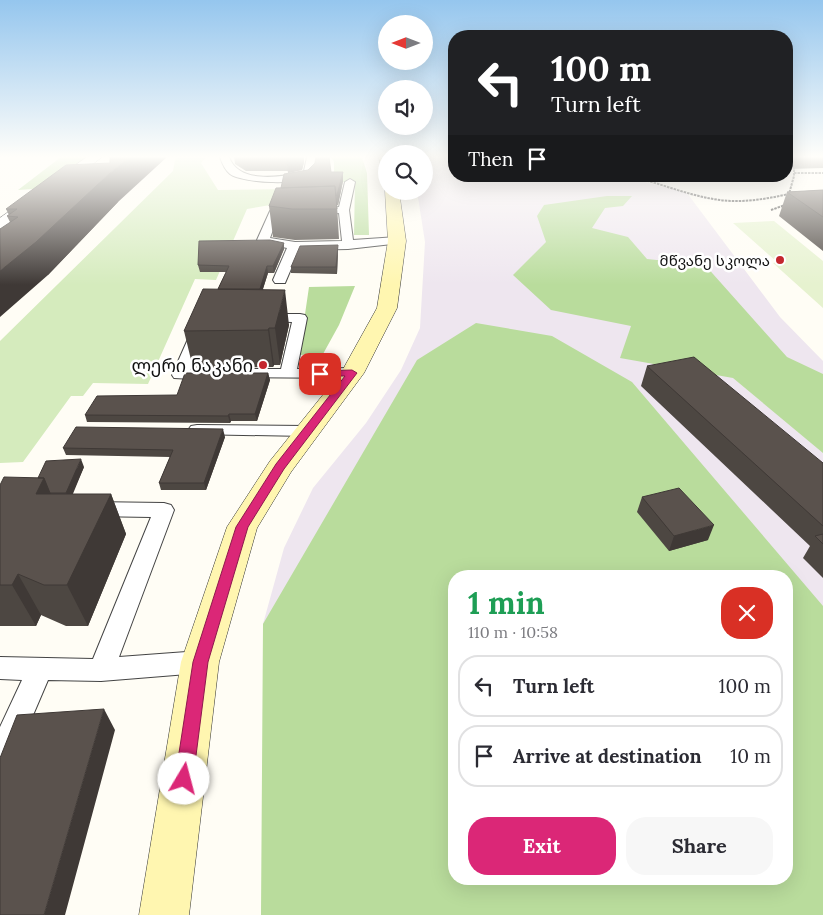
<!DOCTYPE html>
<meta charset="utf-8">
<style>
:root{--surface:#fff;--page:#f7f7f7;--text:#2b2b33;--muted:#7c7c81;--line:#e1e1e2;--accent:#db2777}
body{margin:0;font-family:Lora,"Noto Sans Georgian",serif;background:var(--page);color:var(--text);height:100vh;display:flex;flex-direction:column;font-size:19px;white-space:nowrap}
*{box-sizing:border-box;margin:0}
p{font-size:16px;color:var(--muted)}
.icon{flex:none;width:28px;height:28px;fill:none;stroke:currentColor;stroke-width:2;stroke-linecap:round;stroke-linejoin:round}
.map{position:relative;flex:1;overflow:hidden}
.details{position:absolute;left:448px;top:570px;width:345px;height:315px;display:flex;flex-direction:column;background:var(--surface);border-radius:20px;box-shadow:0 5px 20px #0002}
.details>*{flex:none}
.top-card{position:absolute;left:448px;top:30px;width:345px;height:152px;border-radius:20px;box-shadow:0 5px 20px #0002;background:#202124;color:#fff;overflow:hidden}
.needle{width:32px;rotate:270deg}
.tools{position:absolute;left:378px;top:15px;display:grid;gap:10px}
.tools a{display:grid;place-items:center;width:55px;height:55px;border-radius:50%;background:var(--surface);box-shadow:0 5px 20px #0002;font-size:25px}
.pin{position:absolute;display:grid;place-items:center;width:42px;height:42px;color:#fff;margin:-21px;border-radius:10px;box-shadow:0 2px 8px #0006}
.me{position:absolute;width:55px;margin:-28px;rotate:8deg;stroke-linejoin:round;filter:drop-shadow(0 0 4px #0008)}
.turn{display:flex;align-items:center;gap:18px;height:105px;padding:0 20px;font-size:22px}
.turn .icon{width:65px;height:65px;stroke-width:2.5}
.turn b{display:block;font-size:35px;line-height:42px}
.then{display:flex;align-items:center;height:48px;padding:0 20px;background:#0003;gap:10px;font-size:19px}
.round{display:grid;place-items:center;flex:none;width:52px;height:52px;border-radius:20px;background:var(--page)}
.summary{display:flex;align-items:center;justify-content:space-between;height:85px;padding:0 20px}
h1{font-size:30px;font-weight:700;line-height:38px;color:#1e9e55}
.cta{display:flex;gap:10px;margin-top:auto;padding:10px 20px}
.cta a{flex:1;height:58px;border-radius:20px;background:var(--accent);color:#fff;font-size:20px;font-weight:700;line-height:58px;text-align:center}
.cta a+a{background:var(--page);color:var(--text)}
ul{padding:0;list-style:none}
li{display:flex;align-items:center;gap:15px;height:62px;margin:0 10px 8px;padding:0 10px;border:2px solid var(--line);border-radius:20px}
li div{flex:1}
li b{display:block;font-size:19px}
li em{font-style:normal}
.map>svg:first-child{display:block}
.industrial{fill:#eee6ef;fill-rule:evenodd}
.green{fill:#d5ebbd}
.forest{fill:#b9dc9c;fill-rule:evenodd}
.pitch{fill:#e6f2cf}
.lines{fill:none;stroke-linecap:round;stroke-linejoin:round}
.service-casing{stroke:#444;stroke-width:2}
.minor-casing{stroke:#444;stroke-width:1}
.secondary-casing{stroke:#333;stroke-width:1}
.path{stroke:#333;stroke-width:2;stroke-dasharray:2.5 1;stroke-linecap:butt}
.service{fill:#fff;fill-rule:evenodd}
.minor{fill:#fff;fill-rule:evenodd}
.secondary{fill:#fff6b0;fill-rule:evenodd}
.wall{fill:#4d4742}
.shaded-wall{fill:#3f3936}
.building{fill:#5a524d;stroke:#3f3936}
.route{fill:#db2777;stroke:#8e194d}
.poi-dot{fill:#c4262e;stroke:#fff;stroke-width:2}
.labels{text-anchor:middle;dominant-baseline:central;stroke-width:5;stroke-linejoin:round;paint-order:stroke}
.far-poi-label{font-size:15px;fill:#111;stroke:#fff;text-anchor:end}
.poi-label{font-size:18px;fill:#111;stroke:#fff;text-anchor:end}
</style>
<div class="map">
<svg width="823" height="915" viewBox="0 0 823 915">
<rect width="100%" height="100%" fill="#fffdf5"/>
<path class="industrial" d="M433 157H454V176H622L687 193 780 317 823 361V915H267L263 624 284 548 313 488 366 423 401 370 420 328 425 242 417 191H424V160ZM454 576H786V879H454Z"/>
<path class="green" d="M178 157H206L201 163 218 190 293 189 288 202 247 209 216 280 195 279 148 384 93 383 83 396H71L23 462 0 463V341L173 171 175 160Z"/>
<path class="forest" d="M61 157H89L47 188 18 190Z
M331 157H362L367 173 369 235H354L355 182H317L334 172V162Z
M607 196H632L623 206 605 208 592 228 628 237 647 259 705 265 787 357 823 374V453L733 378 620 358 631 326 551 310 513 275 546 242 537 216 544 205Z
M355 286 339 325 323 354 299 355 309 287Z
M476 323 552 336 632 382 823 606V915H261L263 624 417 360ZM454 576H786V879H454Z"/>
<path class="pitch" d="M774 221 823 261V308L773 263 777 262 733 223Z"/>
<g class="lines">
<defs>
<path id="service" d="M220 157H229C239 184 279 177 302 173L304 171 307 157H316C316 162 316 169 313 173 305 187 242 183 230 174 225 170 222 163 220 157Z
M350 179 355 182 349 210 353 240 397 237 401 239 403 241 401 243 348 249 299 250 285 283H275L273 280 287 248 259 242 257 240 270 211 339 207 345 182ZM339 213 342 241 295 242 270 238 278 216Z
M264 314H300L305 315 307 318 297 369 352 368 358 370 360 373 358 376 352 378 237 377 235 374 237 371 243 369H281L292 322 259 321 257 318 259 315Z
M199 326 204 327 206 330 190 370 217 372 219 375 217 378 211 380 174 378 172 375 192 330 194 327Z
M197 425 306 426 312 427 315 431 312 435 306 436 191 434 188 430 191 426Z
M91 502 164 503 171 505 174 510 119 657 200 651 209 654 213 662 209 670 200 673 101 681 48 680 10 769 0 773V727L22 680 0 679V657L93 659 151 517 91 516 84 514 81 509 84 504Z"/>
<path id="minor" d="M87 157H102L6 230 0 231V218Z"/>
<path id="secondary" d="M379 157H386V166L381 165Z
M386 189V191H399L406 241 397 308 364 373 291 472 257 528 219 662 189 915H139L181 662 227 527 270 461 342 371 377 308 388 241 385 191Z"/>
</defs>
<use href="#service" class="service-casing"/>
<use href="#minor" class="minor-casing"/>
<use href="#secondary" class="secondary-casing"/>
<path class="path" d="M424 158 427 157
M794 173H823
M630 176C660 183 689 196 720 200 743 203 766 199 789 194L794 176V166
M771 210 785 205"/>
<use href="#service" class="service"/>
<use href="#minor" class="minor"/>
<use href="#secondary" class="secondary"/>
</g>
<path class="wall" d="M234 157H304V162L302 170 288 173V171H246L235 164Z
M786 157H823V168L786 169Z
M331 172H343V181L338 205H337L339 239 295 240 273 237 269 206Z
M823 190V251L779 216 787 192Z
M118 202 48 275 10 222 7 216 9 215 6 209Z
M284 243V249L274 273H268L263 289 289 325 280 365H274L273 367 193 368 184 331 218 289 226 272H200L198 265Z
M338 251 337 274 291 273V267Z
M647 366 823 463V578L803 558 810 546 641 386Z
M268 373 270 380 257 421H231L230 423 87 422 85 415 177 395Z
M225 437 206 490H161L159 483 170 457 66 455 63 448Z
M84 467 72 494H111L126 534 88 626H66L41 615 36 626H0V485L38 478Z
M642 497 708 540 669 551 637 512Z"/>
<path class="shaded-wall" d="M130 157H167L118 202 48 275 0 317V271L110 173Z
M286 157H304V162L302 170 288 173Z
M343 172V181L338 205 337 195Z
M284 243V249L274 273 273 266Z
M338 245V251L337 274 336 267Z
M267 266 268 273 255 313 254 306Z
M285 290 289 325 280 365 275 328Z
M269 328 274 365 273 367 268 330Z
M268 373 270 380 257 421 255 414Z
M229 414 231 421 230 423 228 416Z
M223 429 225 437 206 490 204 483Z
M81 459 84 467 70 501 66 493Z
M44 478 62 518 36 494Z
M111 494 126 534 88 626 67 585Z
M714 525 708 540 669 551 674 536Z
M18 574 41 615 36 626 12 585Z
M104 709 115 730 65 915H44Z"/>
<path class="building" d="M110 157H130L110 173 36 242 0 271V229L18 217 7 216 17 209H6L66 165 110 163Z
M316 157H329L331 172H343L337 195 336 196 335 186 281 188 284 174 308 170 315 163Z
M335 186 337 209H292L269 206 276 188Z
M823 190V217L787 192Z
M270 240 284 243 273 266H267L260 289H218L229 266 198 265 199 241Z
M338 245 336 267H291L300 246Z
M203 289 285 290 275 328H269L268 330 184 331Z
M694 357 823 463V526L647 366Z
M185 373H268L255 414H229L228 416 85 415 97 396 177 395Z
M76 427 223 429 204 483H159L173 450 63 448Z
M81 459 66 493H50L44 478H38L46 461Z
M4 477 44 478 36 494H111L67 585H44L18 574 12 585H0V485Z
M679 488 714 525 674 536 642 497Z
M823 534V544L815 536Z
M104 709 44 915H0V758L17 715Z"/>
<linearGradient id="sky" x2="0" y2="1"><stop stop-color="#95c6ee"/><stop offset="0.55" stop-color="#fffefa"/><stop offset="1" stop-color="#fffefa" stop-opacity="0"/></linearGradient>
<rect width="823" height="285" fill="url(#sky)"/>
<path class="route" d="M352 370 357 373 284 469 248 527 208 662 193 779 190 785 184 788 178 785 175 779 193 662 236 527 276 464 345 376H317V371Z"/>
<g class="poi-dot">
<circle cx="780" cy="260" r="5"/>
<circle cx="263" cy="365" r="5"/>
</g>
<g class="labels">
<g class="far-poi-label">
<text x="770" y="260">მწვანე სკოლა</text>
</g>
<g class="poi-label">
<text x="253" y="365">ლერი ნაკანი</text>
</g>
</g>
</svg>
<div class="tools">
<a><svg class="needle" viewBox="-14 -14 28 28"><path d="M0-13l5 13h-10z" fill="#e53935"/><path d="M0 13l5-13h-10z" fill="#7c7c81"/></svg></a>
<a><svg class="icon" aria-label="sound" viewBox="0 0 24 24"><path d="M4 9h4l5-4v14l-5-4H4zM17 9q2 3 0 6"/></svg></a>
<a><svg class="icon" aria-label="search" viewBox="0 0 24 24"><circle cx="10" cy="10" r="6"/><path d="M15 15l6 6"/></svg></a>
</div>
<div class="pin" style="left:320px;top:374px;background:#d93025"><svg class="icon" aria-label="arrive" viewBox="0 0 24 24"><path d="M6 21V4h12l-3 4 3 4H6"/></svg></div>
<svg class="me" style="left:184px;top:779px" viewBox="-20 -20 40 40"><circle r="19" fill="#fff"/><path d="M0-13L10 11 0 6-10 11z" fill="#db2777"/></svg>
<div class="top-card">
<div class="turn"><svg class="icon" aria-label="left" viewBox="0 0 24 24"><path d="M17 20v-9H6M10 6l-5 5 5 5"/></svg><div><b>100 m</b>Turn left</div></div>
<div class="then">Then<svg class="icon" aria-label="arrive" viewBox="0 0 24 24"><path d="M6 21V4h12l-3 4 3 4H6"/></svg></div>
</div>
<section class="details">
<div class="summary"><div><h1>1 min</h1><p>110 m · 10:58</p></div><a class="round" style="background:#d93025;color:#fff"><svg class="icon" aria-label="close" viewBox="0 0 24 24"><path d="M6 6l12 12M18 6L6 18"/></svg></a></div>
<ul>
<li><svg class="icon" aria-label="left" viewBox="0 0 24 24"><path d="M17 20v-9H6M10 6l-5 5 5 5"/></svg><div><b>Turn left</b></div><em>100 m</em></li>
<li><svg class="icon" aria-label="arrive" viewBox="0 0 24 24"><path d="M6 21V4h12l-3 4 3 4H6"/></svg><div><b>Arrive at destination</b></div><em>10 m</em></li>
</ul>
<div class="cta"><a>Exit</a><a>Share</a></div>
</section>
</div>
